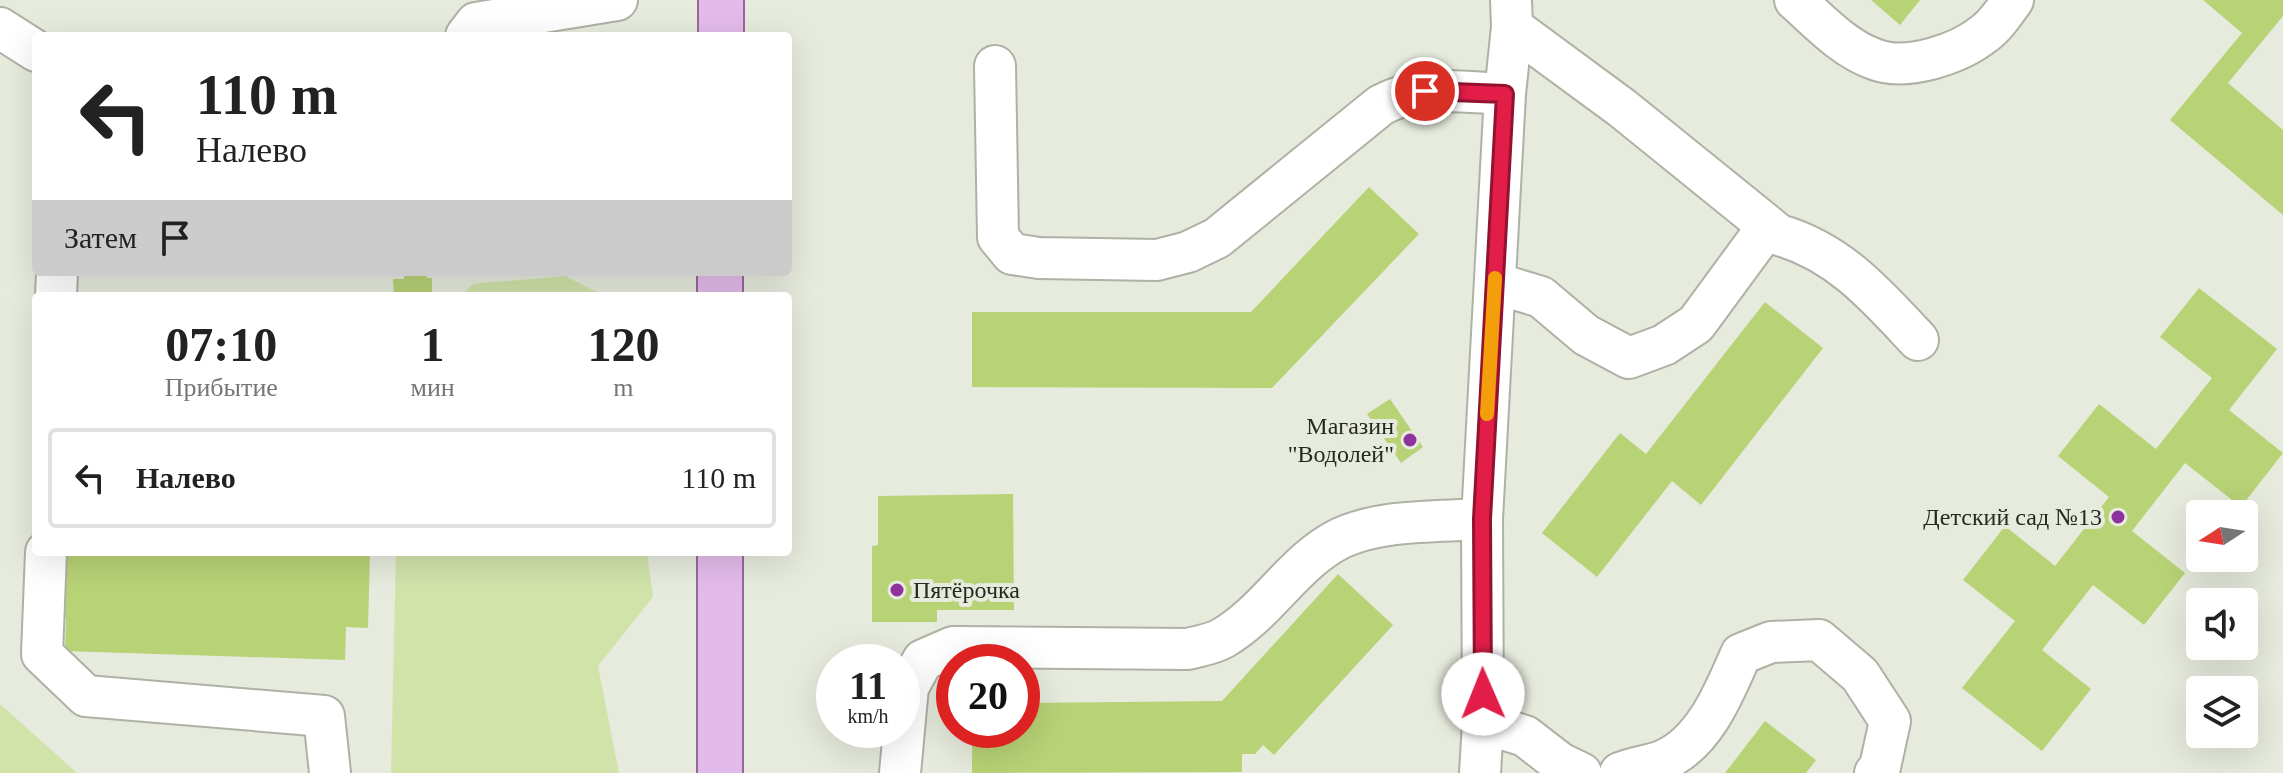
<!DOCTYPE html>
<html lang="ru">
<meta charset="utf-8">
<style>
:root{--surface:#fff;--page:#f2f2f2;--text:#222;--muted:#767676;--line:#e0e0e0}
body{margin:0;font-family:"Times New Roman",serif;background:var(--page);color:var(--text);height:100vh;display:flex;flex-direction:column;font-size:30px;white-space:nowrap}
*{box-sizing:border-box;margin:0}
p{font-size:26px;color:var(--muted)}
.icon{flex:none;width:44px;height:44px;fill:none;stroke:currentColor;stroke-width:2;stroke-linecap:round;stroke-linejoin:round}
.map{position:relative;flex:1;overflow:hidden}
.sheet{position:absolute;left:32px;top:292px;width:760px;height:264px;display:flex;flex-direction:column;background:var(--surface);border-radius:8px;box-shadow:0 8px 32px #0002}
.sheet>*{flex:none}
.hud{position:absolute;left:32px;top:32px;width:760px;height:244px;border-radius:8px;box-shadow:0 8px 32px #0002;background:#fff;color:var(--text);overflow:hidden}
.needle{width:52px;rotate:258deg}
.tools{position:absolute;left:2186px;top:500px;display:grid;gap:16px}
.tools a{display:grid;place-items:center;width:72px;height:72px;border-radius:8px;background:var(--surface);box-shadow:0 8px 32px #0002;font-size:40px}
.speed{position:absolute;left:816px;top:644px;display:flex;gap:16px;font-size:40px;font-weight:700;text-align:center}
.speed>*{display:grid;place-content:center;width:104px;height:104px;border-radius:50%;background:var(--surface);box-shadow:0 8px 32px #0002;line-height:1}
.speed small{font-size:20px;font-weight:400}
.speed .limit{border:12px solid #d22;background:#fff;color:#111}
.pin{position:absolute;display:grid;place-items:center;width:68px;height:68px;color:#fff;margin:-34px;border:4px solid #fff;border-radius:50%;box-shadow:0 2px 8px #0007}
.me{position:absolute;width:88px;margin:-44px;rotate:359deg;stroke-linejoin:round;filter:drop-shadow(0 0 6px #0008)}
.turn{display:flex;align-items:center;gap:28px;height:168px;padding:0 32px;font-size:36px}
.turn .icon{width:104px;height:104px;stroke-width:2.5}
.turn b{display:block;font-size:56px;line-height:68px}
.then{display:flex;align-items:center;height:76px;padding:0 32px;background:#0003;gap:16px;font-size:30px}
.eta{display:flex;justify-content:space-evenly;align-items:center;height:136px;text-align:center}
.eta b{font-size:48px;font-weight:700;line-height:56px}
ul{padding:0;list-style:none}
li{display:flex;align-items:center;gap:24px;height:100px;margin:0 16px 12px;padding:0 16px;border:4px solid var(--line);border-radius:8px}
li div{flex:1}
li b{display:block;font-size:30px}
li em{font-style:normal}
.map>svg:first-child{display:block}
.green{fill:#d1e3a9}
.building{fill:#b8d276}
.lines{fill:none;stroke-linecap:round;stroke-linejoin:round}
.minor-casing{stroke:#adb2a4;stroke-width:44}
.major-casing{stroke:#956a9b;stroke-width:48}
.minor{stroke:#fff;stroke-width:40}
.major{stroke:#e3bbea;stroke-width:44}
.route-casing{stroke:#92132f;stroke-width:20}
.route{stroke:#e11d48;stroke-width:14}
.slow{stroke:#f59e0b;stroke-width:14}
.poi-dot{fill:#8e329d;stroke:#e6ebdd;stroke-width:3}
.labels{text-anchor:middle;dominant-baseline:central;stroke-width:8;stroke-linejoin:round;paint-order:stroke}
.poi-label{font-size:24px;fill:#262822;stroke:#e6ebdd;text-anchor:end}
</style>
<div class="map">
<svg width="2283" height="773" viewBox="0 0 2283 773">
<rect width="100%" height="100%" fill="#e6ebdd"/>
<path class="green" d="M565 276 605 296H461L473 284Z
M396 552H647L653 597 598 666 619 773H391Z
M0 704 77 773H0Z"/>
<path class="building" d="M1871 0H1920L1900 25Z
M2203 0H2283V16L2228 83 2283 130V215L2170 120 2242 33Z
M1369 187 1419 234 1272 388 972 387V312H1251Z
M404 272H427V278H432V296H394L393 279H404Z
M2199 288 2277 349 2229 410 2283 453 2241 507 2185 463 2132 531 2185 573 2144 625 2093 585 2042 650 2091 689 2042 751 1962 688 2015 621 1963 580 2005 526 2055 566 2109 497 2058 456 2099 404 2156 449 2212 378 2160 337Z
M1765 302 1823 348 1701 505 1672 481 1597 577 1542 533 1620 433 1646 454Z
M1390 399 1423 447 1401 463 1367 414Z
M1013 494 1014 610H937V622H872V546L878 545V496Z
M53 552H370L368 628 346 627 345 660 65 651 66 618H51Z
M1338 574 1393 625 1274 755 1263 745 1255 754H1242V772L972 773V730H1022V703L1222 701Z
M1765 721 1816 760 1806 773H1725Z"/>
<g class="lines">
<defs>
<path id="minor" d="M1795 0C1819 21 1843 48 1874 59 1906 72 1959 54 1985 33 1996 25 2005 11 2013 0
M1512 27 1622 108 1779 235C1839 252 1876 295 1918 340
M0 28 36 51
M466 36 476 23 617 0
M995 66 998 237 1012 254 1039 258 1157 260 1188 252 1217 238 1381 105C1420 84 1462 92 1505 94
M1495 283 1541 297 1586 335 1629 358 1664 345 1696 324 1768 226
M56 296 57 272
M46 552 42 654 86 696 324 716 330 773
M1483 723 1525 736 1560 763 1581 773
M900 773 908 687 923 660 953 647 1188 649C1199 646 1213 644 1223 638 1268 612 1294 561 1341 538 1383 519 1437 522 1482 519
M1480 773 1483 723 1482 519 1505 94 1512 27 1511 0
M1620 773C1634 767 1649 766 1662 761 1704 744 1724 693 1741 654L1771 642 1819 640 1860 675 1890 721 1880 767 1875 773"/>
<path id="major" d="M721 36V0
M720 296V272
M720 552V773"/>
</defs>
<use href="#minor" class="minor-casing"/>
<use href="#major" class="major-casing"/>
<use href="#minor" class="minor"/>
<use href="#major" class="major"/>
</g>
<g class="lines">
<defs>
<path id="route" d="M1425 91 1505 94 1482 519 1483 694"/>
</defs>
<use href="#route" class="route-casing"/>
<use href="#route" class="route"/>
<path class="slow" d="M1487 414 1495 278"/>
</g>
<g class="poi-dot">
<circle cx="1410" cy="440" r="8"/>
<circle cx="2118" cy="517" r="8"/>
<circle cx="897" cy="590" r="8"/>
</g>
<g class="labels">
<g class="poi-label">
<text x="1394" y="426">Магазин<tspan x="1394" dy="28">"Водолей"</tspan></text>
<text x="2102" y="517">Детский сад №13</text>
<text x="913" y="590" text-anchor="start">Пятёрочка</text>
</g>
</g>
</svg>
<div class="tools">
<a><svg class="needle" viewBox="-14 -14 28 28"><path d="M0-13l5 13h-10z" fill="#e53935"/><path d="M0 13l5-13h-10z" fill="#767676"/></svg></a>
<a><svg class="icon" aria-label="sound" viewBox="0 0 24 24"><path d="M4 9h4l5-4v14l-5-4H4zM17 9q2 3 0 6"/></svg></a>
<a><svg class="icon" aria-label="layers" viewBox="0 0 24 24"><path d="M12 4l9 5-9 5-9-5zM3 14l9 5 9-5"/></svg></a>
</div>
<div class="speed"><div>11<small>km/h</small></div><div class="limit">20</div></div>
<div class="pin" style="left:1425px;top:91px;background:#d93025"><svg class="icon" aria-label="arrive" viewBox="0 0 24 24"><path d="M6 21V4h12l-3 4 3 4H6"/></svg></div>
<svg class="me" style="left:1483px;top:694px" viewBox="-20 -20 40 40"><circle r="19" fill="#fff"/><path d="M0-13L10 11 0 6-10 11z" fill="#e11d48"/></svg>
<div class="hud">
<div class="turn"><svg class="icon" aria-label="left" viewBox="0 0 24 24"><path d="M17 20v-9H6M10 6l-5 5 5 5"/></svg><div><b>110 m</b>Налево</div></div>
<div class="then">Затем<svg class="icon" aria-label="arrive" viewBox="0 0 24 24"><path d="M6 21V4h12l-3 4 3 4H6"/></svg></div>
</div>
<section class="sheet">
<div class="eta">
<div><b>07:10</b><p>Прибытие</p></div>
<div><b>1</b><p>мин</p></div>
<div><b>120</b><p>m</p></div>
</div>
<ul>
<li><svg class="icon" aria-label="left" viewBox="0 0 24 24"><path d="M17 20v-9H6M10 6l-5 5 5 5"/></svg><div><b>Налево</b></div><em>110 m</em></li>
</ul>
</section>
</div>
